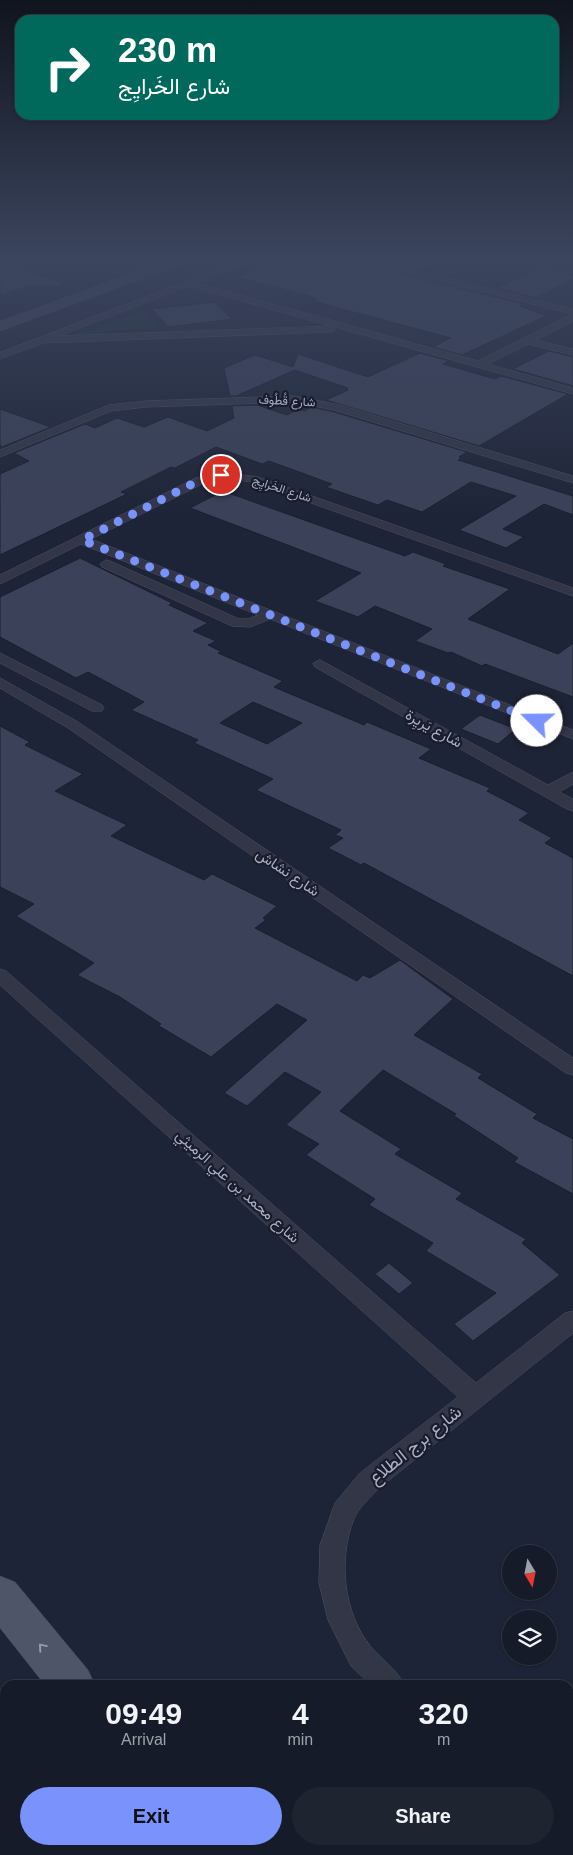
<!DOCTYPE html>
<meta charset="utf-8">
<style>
:root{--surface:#161b29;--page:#1f2431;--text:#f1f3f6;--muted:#9ea1a8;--line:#353946;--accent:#7992fc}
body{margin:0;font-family:Helvetica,Vazirmatn,sans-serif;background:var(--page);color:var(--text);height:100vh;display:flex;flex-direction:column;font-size:19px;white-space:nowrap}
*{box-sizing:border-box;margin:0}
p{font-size:16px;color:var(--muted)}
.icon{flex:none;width:28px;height:28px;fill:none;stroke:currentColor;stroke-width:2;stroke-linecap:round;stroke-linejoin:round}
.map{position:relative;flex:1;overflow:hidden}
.drawer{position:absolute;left:0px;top:1680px;width:574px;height:175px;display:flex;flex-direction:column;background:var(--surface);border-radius:15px 15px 0 0;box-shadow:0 1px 4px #0004,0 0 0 1px var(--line)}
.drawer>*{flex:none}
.hud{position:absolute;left:15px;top:15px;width:544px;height:105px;border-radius:15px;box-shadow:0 1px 4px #0004,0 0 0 1px var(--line);background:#00695c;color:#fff;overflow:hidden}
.needle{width:32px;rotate:170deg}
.fabs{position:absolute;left:502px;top:1545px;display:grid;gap:10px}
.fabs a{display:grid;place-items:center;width:55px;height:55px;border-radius:50%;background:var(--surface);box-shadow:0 1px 4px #0004,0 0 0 1px var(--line);font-size:25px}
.pin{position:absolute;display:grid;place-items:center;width:42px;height:42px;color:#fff;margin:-21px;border:2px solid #fff;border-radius:50%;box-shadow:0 1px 5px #0007}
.me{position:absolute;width:55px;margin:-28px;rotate:292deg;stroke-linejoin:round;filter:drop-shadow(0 0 4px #0008)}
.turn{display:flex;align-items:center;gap:18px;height:105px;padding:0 20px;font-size:22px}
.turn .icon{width:65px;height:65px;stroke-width:2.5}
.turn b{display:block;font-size:35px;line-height:42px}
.eta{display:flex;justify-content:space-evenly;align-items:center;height:85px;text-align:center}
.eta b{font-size:30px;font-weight:800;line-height:35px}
.action{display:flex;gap:10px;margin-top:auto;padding:10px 20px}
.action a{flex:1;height:58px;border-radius:30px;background:var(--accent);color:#111;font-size:20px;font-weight:800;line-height:58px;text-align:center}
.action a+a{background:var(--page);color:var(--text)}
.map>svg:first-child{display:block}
.green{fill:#203038}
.building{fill:#3a4158;stroke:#1a1e2e;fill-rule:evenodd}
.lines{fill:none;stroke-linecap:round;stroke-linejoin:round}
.street-casing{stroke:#4c5163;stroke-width:1}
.secondary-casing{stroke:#4c5163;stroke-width:1}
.primary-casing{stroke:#3b4051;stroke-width:1}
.street{fill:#323647;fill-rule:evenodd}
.secondary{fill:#40445a;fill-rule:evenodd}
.primary{fill:#4f5568;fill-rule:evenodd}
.oneway{stroke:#9599ae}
.route{stroke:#7992fc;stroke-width:9;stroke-dasharray:0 16.2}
.labels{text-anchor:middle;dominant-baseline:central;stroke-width:4.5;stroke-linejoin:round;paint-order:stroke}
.far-street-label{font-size:12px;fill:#acb0c5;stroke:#181c2c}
.street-label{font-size:15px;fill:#acb0c5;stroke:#181c2c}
.near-street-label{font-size:18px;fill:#acb0c5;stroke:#181c2c}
</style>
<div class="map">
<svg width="573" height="1855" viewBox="0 0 573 1855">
<rect width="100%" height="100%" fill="#1e2437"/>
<path class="green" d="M144 311 160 328 103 331V335H75L85 329 92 331Z"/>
<path class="building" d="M287 258H350L353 262 524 304 520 306 546 316 462 355 433 347 451 338 316 302V298L238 277Z
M373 258H449L422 270Z
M0 264 61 281 60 286H27L0 296Z
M540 267 573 275V279L536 298 497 288Z
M214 302 232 319 168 327 152 309Z
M549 351 573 357V386L513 369Z
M420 353 449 361 443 364 495 379 501 376 568 394 479 446 326 400 348 390 345 389 348 388 295 370 236 396H230L224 368 255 355 293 367 298 354 368 377Z
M257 405 287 415 298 409 305 411 311 407 334 412 467 452 459 457 462 458 458 460 573 496V515L544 504 503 529 524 537 506 548 459 530 516 496 471 482 422 512 387 500 378 505 326 487 332 484 269 461 262 464 216 447 175 468 171 467 121 492 127 494 0 555V474L29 461 14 453 85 424 95 428 117 418 144 427 168 417 207 431 234 418 232 406Z
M0 409 51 427 2 447 0 446Z
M223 491 405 556 413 552 446 564 443 566 510 589 468 619 558 654 573 643V697L485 664 482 666 451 652 448 653 415 641 432 629 375 606 358 617 315 601 361 573 190 508Z
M80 558 172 603 169 605 208 623 193 631 216 641 208 645 222 652 218 653 283 681 274 687 364 725 367 722 431 749 419 758 490 788 487 791 529 813 519 820 552 838 545 843 573 858V976L364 863 361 865 328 848 343 838 335 835 341 830 256 790 273 779 194 743 198 740 131 710 144 702 88 672 76 678 0 637V597ZM253 702 302 723 267 744 220 723Z
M480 715 516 729 498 744 461 729Z
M0 726 30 742 25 745 83 774 55 791 127 825 111 836 204 880 212 874 277 906 263 918 266 920 255 928 357 981 363 975 370 978 400 960 453 999 414 1035 482 1074 478 1078 537 1114 533 1118 573 1139V1194L514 1162 518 1158 454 1116 456 1114 383 1070 340 1111 401 1149 395 1154 462 1193 456 1199 526 1239 522 1243 560 1275 473 1341 454 1324 496 1293 426 1251 433 1243 369 1205 375 1199 306 1155 319 1144 286 1125 321 1092 285 1072 247 1106 224 1093 307 1020 277 1004 211 1057 159 1026 161 1024 120 997 77 975 94 963 16 916 34 904 0 887Z
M389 1263 413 1283 399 1294 375 1274Z"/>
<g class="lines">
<defs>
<path id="street" d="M247 258H258L197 283 478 361 572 314 353 260 352 258H366L573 309V321L536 340 573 349V355L528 344 488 364 573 388V394L335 327 334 331 331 332 43 343 0 359V353ZM189 286 331 326 60 336Z
M294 396 340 405 573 476V483L334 410 294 402 146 407 111 411 0 457V450L109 405 146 401Z
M221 472 258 477 573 588V596L252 482 221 478 204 483 91 539 573 730V739L270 619 250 627 232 626 102 567 100 564 106 560 110 561 239 619H248L258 615 81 544 0 584V575L196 478Z
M0 653 102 705 104 708 102 711H92L0 663Z
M320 660 548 785 573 772V784L559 792 573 799V811L567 809 315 667 313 664Z
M0 678 78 722 573 1058V1075L566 1073 68 728 0 688Z
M0 969 6 971 476 1383 565 1313 573 1311V1333L378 1489C370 1498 358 1508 354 1519 338 1559 343 1613 371 1647 382 1660 397 1669 404 1685H371L351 1666 328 1620 319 1583 320 1545 335 1503 360 1473 458 1397 0 985Z
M569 1830 573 1832V1855H558L556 1850H569Z"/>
<path id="secondary" d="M174 258H191L189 261 0 331V322Z"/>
<path id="primary" d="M0 1576 15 1582 88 1670 95 1685H45L0 1628Z
M187 1850H235L237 1855H189Z"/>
</defs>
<use href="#street" class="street-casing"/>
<use href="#secondary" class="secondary-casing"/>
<use href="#primary" class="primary-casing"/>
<use href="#street" class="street"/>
<use href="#secondary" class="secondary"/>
<use href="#primary" class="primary"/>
</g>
<defs><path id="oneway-chevron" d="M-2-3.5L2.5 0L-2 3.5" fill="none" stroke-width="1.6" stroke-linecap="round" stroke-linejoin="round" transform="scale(1.25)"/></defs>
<use class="oneway" href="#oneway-chevron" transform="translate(42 1647) rotate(-130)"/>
<linearGradient id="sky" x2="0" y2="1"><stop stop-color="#10141e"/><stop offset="0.5" stop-color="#3b455e"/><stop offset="1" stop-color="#3b455e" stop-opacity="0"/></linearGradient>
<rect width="573" height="518" fill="url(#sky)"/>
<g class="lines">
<path class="route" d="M221 475 200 480 82 540 537 721"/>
</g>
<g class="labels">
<g class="far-street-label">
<text transform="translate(287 401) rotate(3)">شارع قُطُوف</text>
<text transform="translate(282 489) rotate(18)">شارع الخَرايِج</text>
</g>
<g class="street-label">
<text transform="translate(434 728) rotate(29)">شارع يَريِرة</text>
<text transform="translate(288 872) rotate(34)">شارع نشاش</text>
<text transform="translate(238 1186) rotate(42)">شارع محمد بن علي الرميثي</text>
</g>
<g class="near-street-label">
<text transform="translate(415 1445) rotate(-39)">شارع برج الطلاع</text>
</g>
</g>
</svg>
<div class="fabs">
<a><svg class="needle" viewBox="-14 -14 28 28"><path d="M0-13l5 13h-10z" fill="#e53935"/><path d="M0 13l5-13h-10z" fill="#9ea1a8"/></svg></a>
<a><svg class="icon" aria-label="layers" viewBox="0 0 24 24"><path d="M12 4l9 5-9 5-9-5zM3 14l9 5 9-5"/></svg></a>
</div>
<div class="pin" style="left:221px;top:475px;background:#d93025"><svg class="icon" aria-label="arrive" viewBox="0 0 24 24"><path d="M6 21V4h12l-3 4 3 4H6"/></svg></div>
<svg class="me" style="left:537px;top:721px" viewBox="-20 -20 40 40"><circle r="19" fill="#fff"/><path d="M0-13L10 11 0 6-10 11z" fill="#7992fc"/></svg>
<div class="hud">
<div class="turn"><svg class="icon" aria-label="right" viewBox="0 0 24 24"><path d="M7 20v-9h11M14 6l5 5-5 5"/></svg><div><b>230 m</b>شارع الخَرايِج</div></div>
</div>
<section class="drawer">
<div class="eta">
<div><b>09:49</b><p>Arrival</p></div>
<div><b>4</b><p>min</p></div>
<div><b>320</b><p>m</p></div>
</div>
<div class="action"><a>Exit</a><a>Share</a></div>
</section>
</div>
